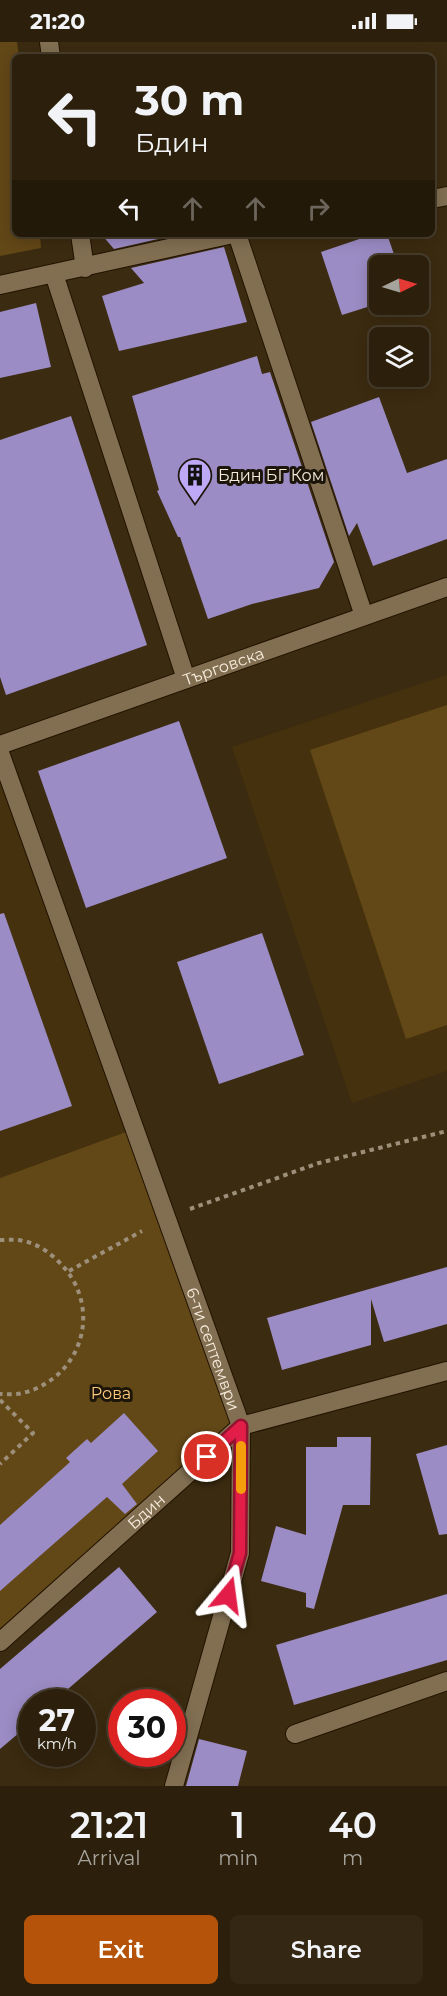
<!DOCTYPE html>
<meta charset="utf-8">
<style>
:root{--surface:#2c200c;--page:#342815;--text:#f1f3f6;--muted:#a6a39d;--line:#483e2d;--accent:#b45309}
body{margin:0;font-family:Montserrat,sans-serif;background:var(--page);color:var(--text);height:100vh;display:flex;flex-direction:column;font-size:22px;white-space:nowrap}
*{box-sizing:border-box;margin:0}
p{font-size:20px;color:var(--muted)}
.icon{flex:none;width:33px;height:33px;fill:none;stroke:currentColor;stroke-width:2;stroke-linecap:round;stroke-linejoin:round}
.map{position:relative;height:1744px;overflow:hidden}
.panel{display:flex;flex-direction:column;background:var(--surface);flex:1}
.panel>*{flex:none}
.banner{position:absolute;left:12px;top:12px;width:423px;height:183px;border-radius:9px;box-shadow:0 3px 15px #0003,0 0 0 2px var(--line);background:#2c200c;color:var(--text);overflow:hidden}
.needle{width:39px;rotate:85deg}
.controls{position:absolute;left:369px;top:213px;display:grid;gap:12px}
.controls a{display:grid;place-items:center;width:60px;height:60px;border-radius:9px;background:var(--surface);box-shadow:0 3px 15px #0003,0 0 0 2px var(--line);font-size:30px}
.speed{position:absolute;left:18px;top:1647px;display:flex;gap:12px;font-size:30px;font-weight:700;text-align:center}
.speed>*{display:grid;place-content:center;width:78px;height:78px;border-radius:50%;background:var(--surface);box-shadow:0 3px 15px #0003,0 0 0 2px var(--line);line-height:1}
.speed small{font-size:15px;font-weight:400}
.speed .limit{border:9px solid #d22;background:#fff;color:#111}
.pin{position:absolute;display:grid;place-items:center;width:51px;height:51px;color:#fff;margin:-26px;border:3px solid #fff;border-radius:50%;box-shadow:0 2px 6px #0007}
.me{position:absolute;width:66px;margin:-33px;rotate:16deg;stroke-linejoin:round;filter:drop-shadow(0 0 4px #0008)}
.turn{display:flex;align-items:center;gap:21px;height:126px;padding:0 24px;font-size:27px}
.turn .icon{width:78px;height:78px;stroke-width:2.5}
.turn b{display:block;font-size:42px;line-height:51px}
.lanes{display:flex;align-items:center;height:57px;padding:0 24px;background:#0003;justify-content:center;gap:30px;direction:ltr}
.lanes .off{opacity:.35}
.eta{display:flex;justify-content:space-evenly;align-items:center;height:102px;text-align:center}
.eta b{font-size:36px;font-weight:600;line-height:42px}
.button{display:flex;gap:12px;margin-top:auto;padding:12px 24px}
.button a{flex:1;height:69px;border-radius:9px;background:var(--accent);color:#fff;font-size:24px;font-weight:600;line-height:69px;text-align:center}
.button a+a{background:var(--page);color:var(--text)}
.status{display:flex;justify-content:space-between;align-items:center;height:42px;padding:0 30px;background:var(--surface);direction:ltr}
.status svg{height:16px;fill:currentColor}
.map>svg:first-child{display:block}
.built{fill:#45310d}
.green{fill:#624717}
.building{fill:#9b8cc5}
.lines{fill:none;stroke-linecap:round;stroke-linejoin:round}
.minor-casing{stroke:#221300;stroke-width:20}
.path{stroke:#9d907a;stroke-width:4;stroke-dasharray:4.5 4.5;stroke-linecap:butt}
.minor{stroke:#826f52;stroke-width:18}
.route-casing{stroke:#92132f;stroke-width:15}
.route{stroke:#e11d48;stroke-width:10}
.slow{stroke:#f59e0b;stroke-width:10}
.labels{text-anchor:middle;dominant-baseline:central;stroke-width:6;stroke-linejoin:round;paint-order:stroke}
.poi-label{font-size:16px;fill:#f7ecdc;stroke:#1c150a;text-anchor:start}
.street-label{font-size:16px;fill:#f7ecdc;stroke:#1c150a}
.park-label{font-size:16px;fill:#feca79;stroke:#1c150a}
</style>
<div class="status"><b>21:20</b><svg viewBox="0 0 49 12"><path d="M0 12V9h3v3zM5 12V6h3v6zM10 12V3h3v9zM15 12V0h3v12zM26 1h20v11H26zM47 4h2v5h-2z"/></svg></div>
<div class="map">
<svg width="447" height="1744" viewBox="0 0 447 1744">
<rect width="100%" height="100%" fill="#3b2b10"/>
<path class="built" d="M447 633V1029L352 1061 232 705Z
M0 711 134 1087 0 1136Z"/>
<path class="green" d="M0 0H17L19 15H15V192H40L41 206 0 214Z
M447 663V983L406 997 310 708Z
M134 1087 241 1384 0 1600V1136Z"/>
<path class="building" d="M101 192H180L114 207Z
M374 192H387L398 224H380V261L342 273 321 210Z
M224 205 247 280 119 309 102 254 144 241 131 226Z
M36 261 51 325 0 336V270Z
M257 314 262 332 270 330 334 520 319 546 252 562 208 577 180 495H178L157 449 159 448 132 354Z
M379 355 407 431 447 417V497L373 524 357 481 349 494 311 380Z
M71 374 147 603 6 653 0 635V398Z
M179 679 227 816 86 866 38 729Z
M4 871 72 1064 0 1089V872Z
M262 891 304 1013 219 1042 177 920Z
M447 1225V1282L384 1300 371 1257V1303L282 1328 267 1276Z
M124 1371 158 1409 122 1442 137 1462 125 1472 107 1455 0 1549V1483L70 1420 66 1416 87 1397 91 1401Z
M337 1395H371L370 1463H343L314 1567 306 1565V1551L261 1539 276 1484 306 1493V1405H337Z
M447 1403V1492L439 1493 416 1412Z
M119 1525 157 1570 53 1660H32V1680L0 1707V1627Z
M447 1552V1618L294 1663 276 1603Z
M199 1697 247 1709 238 1744H186Z"/>
<g class="lines">
<defs>
<g id="minor">
<path d="M49 0 51 15"/>
<path d="M432 157 447 154"/>
<path d="M80 192 85 226"/>
<path d="M237 192 364 574"/>
<path d="M54 232 186 637"/>
<path d="M0 243 233 192"/>
<path id="s1" d="M0 703 447 545"/>
<path id="s2" d="M0 711 241 1384 240 1511 174 1744"/>
<path id="s3" d="M0 1600 241 1384 447 1329"/>
<path d="M295 1692 447 1639"/>
</g>
</defs>
<use href="#minor" class="minor-casing"/>
<path class="path" d="M190 1167 319 1121 447 1089
M0 1198C7 1198 16 1197 23 1199 36 1201 49 1210 58 1219 104 1263 84 1335 23 1351 16 1353 7 1352 0 1352
M69 1229 142 1189
M0 1358 33 1391 0 1422"/>
<use href="#minor" class="minor"/>
</g>
<g class="lines">
<defs>
<path id="route" d="M207 1415 241 1384 240 1511 228 1553"/>
</defs>
<use href="#route" class="route-casing"/>
<use href="#route" class="route"/>
<path class="slow" d="M241 1447V1404"/>
</g>
<defs>
<symbol id="building-pin" viewBox="-11 -11 22 30"><path d="M0 17L-7.5 6A9.5 9.5 0 1 1 7.5 6Z" fill="#bda9f5" stroke="#1c150a"/><path d="M-4-6H4V6H1V3H-1V6H-4ZM-2.5-4.3h1.7v1.8h-1.7ZM.8-4.3h1.7v1.8H.8ZM-2.5-1h1.7V.8h-1.7ZM.8-1h1.7V.8H.8Z" fill="#111"/></symbol>
</defs>
<g fill-rule="evenodd">
<use href="#building-pin" x="176" y="414" width="38" height="52"/>
</g>
<g class="labels">
<g class="poi-label">
<text x="218" y="433">Бдин БГ Ком</text>
</g>
<g class="street-label">
<text stroke="none"><textPath href="#s1" startOffset="237">Търговска</textPath></text>
<text stroke="none"><textPath href="#s2" startOffset="633">6-ти септември</textPath></text>
<text stroke="none"><textPath href="#s3" startOffset="196">Бдин</textPath></text>
</g>
<g class="park-label">
<text x="111" y="1351">Рова</text>
</g>
</g>
</svg>
<div class="controls">
<a><svg class="needle" viewBox="-14 -14 28 28"><path d="M0-13l5 13h-10z" fill="#e53935"/><path d="M0 13l5-13h-10z" fill="#a6a39d"/></svg></a>
<a><svg class="icon" aria-label="layers" viewBox="0 0 24 24"><path d="M12 4l9 5-9 5-9-5zM3 14l9 5 9-5"/></svg></a>
</div>
<div class="speed"><div>27<small>km/h</small></div><div class="limit">30</div></div>
<div class="pin" style="left:207px;top:1415px;background:#d93025"><svg class="icon" aria-label="arrive" viewBox="0 0 24 24"><path d="M6 21V4h12l-3 4 3 4H6"/></svg></div>
<svg class="me" style="left:228px;top:1553px" viewBox="-20 -20 40 40"><path d="M0-17L14 15 0 8-14 15z" fill="#e11d48" stroke="#fff" stroke-width="4"/></svg>
<div class="banner">
<div class="turn"><svg class="icon" aria-label="left" viewBox="0 0 24 24"><path d="M17 20v-9H6M10 6l-5 5 5 5"/></svg><div><b>30 m</b>Бдин</div></div>
<div class="lanes"><svg class="icon" aria-label="left" viewBox="0 0 24 24"><path d="M17 20v-9H6M10 6l-5 5 5 5"/></svg><svg class="icon off" aria-label="ahead" viewBox="0 0 24 24"><path d="M12 20V5M6 11l6-6 6 6"/></svg><svg class="icon off" aria-label="ahead" viewBox="0 0 24 24"><path d="M12 20V5M6 11l6-6 6 6"/></svg><svg class="icon off" aria-label="right" viewBox="0 0 24 24"><path d="M7 20v-9h11M14 6l5 5-5 5"/></svg></div>
</div>
</div>
<section class="panel">
<div class="eta">
<div><b>21:21</b><p>Arrival</p></div>
<div><b>1</b><p>min</p></div>
<div><b>40</b><p>m</p></div>
</div>
<div class="button"><a>Exit</a><a>Share</a></div>
</section>
